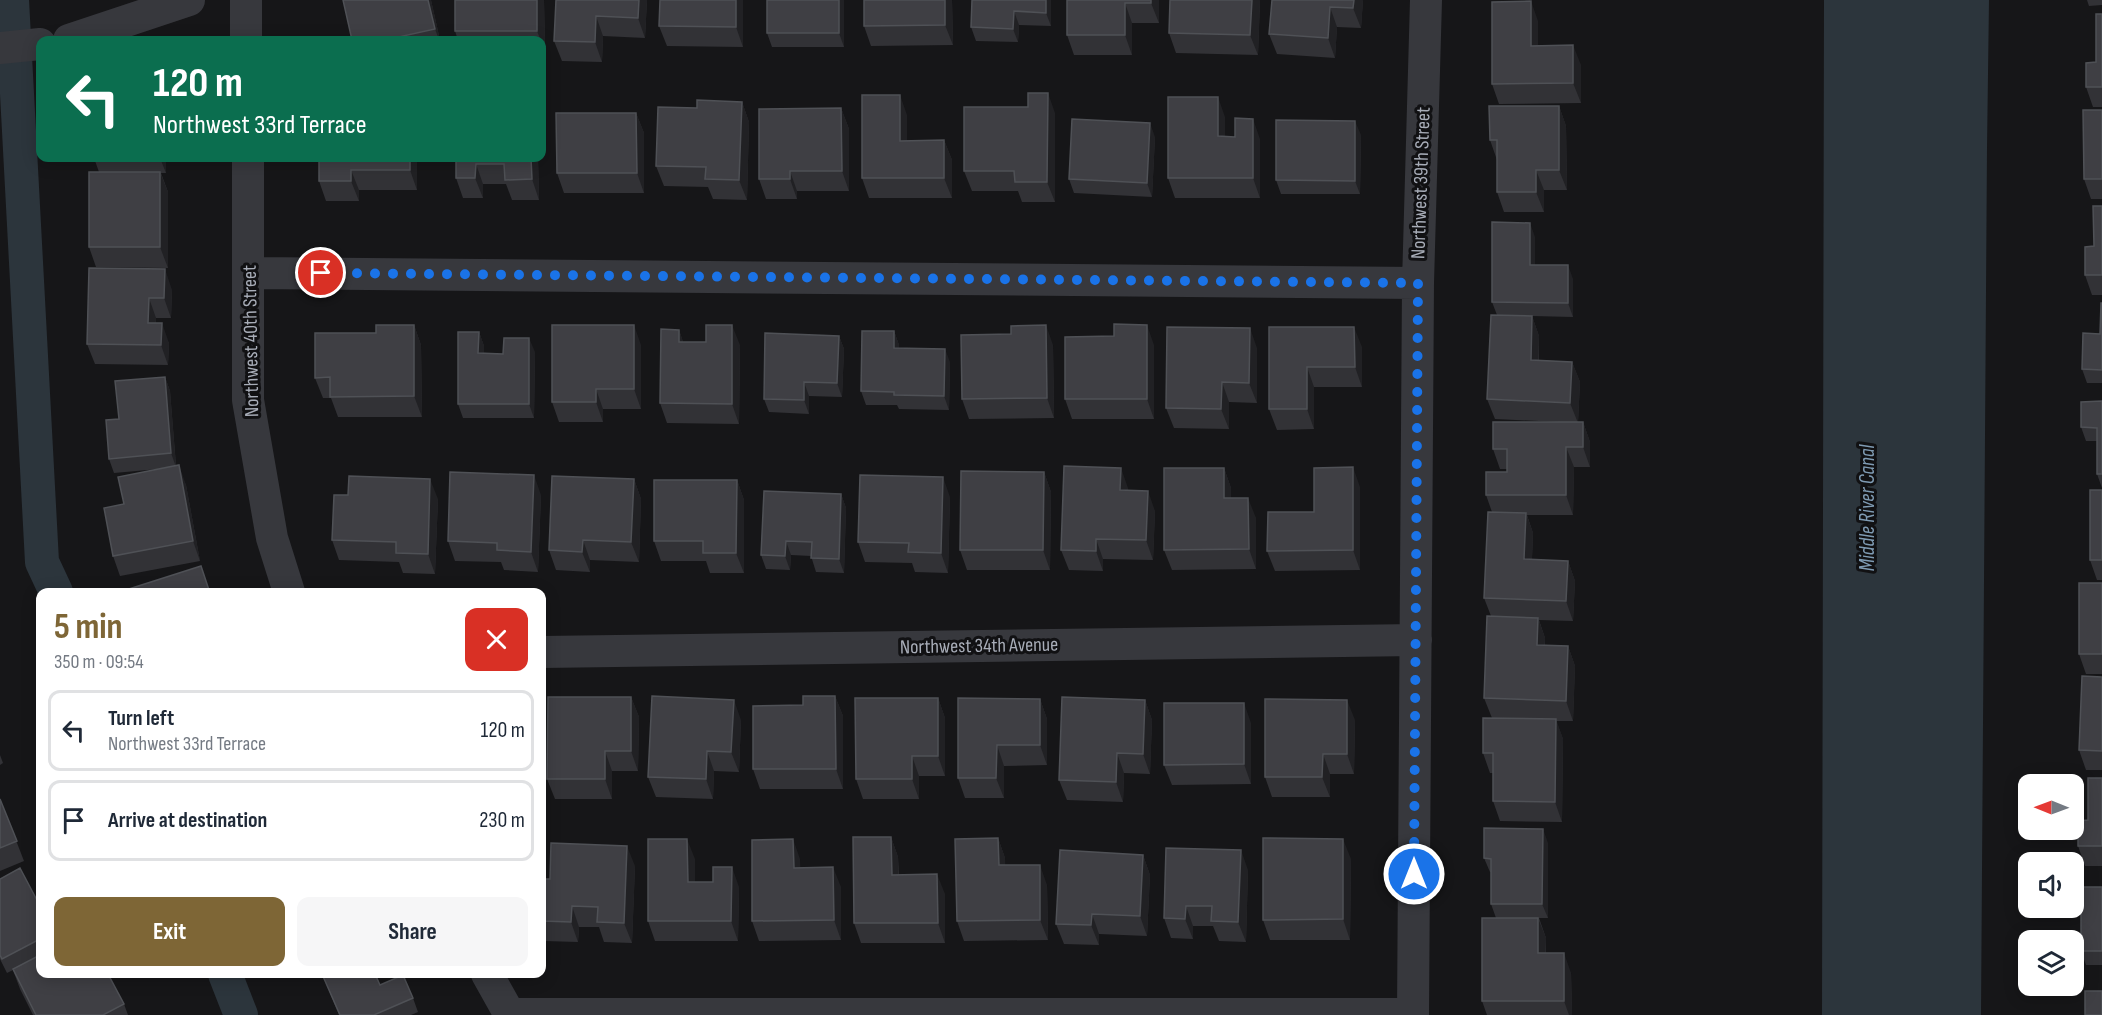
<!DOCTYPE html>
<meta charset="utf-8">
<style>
:root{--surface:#fff;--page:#f6f6f7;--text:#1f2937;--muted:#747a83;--line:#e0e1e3;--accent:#7e6636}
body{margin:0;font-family:"Sofia Sans Condensed",sans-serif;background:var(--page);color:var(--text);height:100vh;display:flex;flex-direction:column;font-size:22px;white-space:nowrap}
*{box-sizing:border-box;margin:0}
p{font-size:20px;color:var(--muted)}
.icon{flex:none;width:33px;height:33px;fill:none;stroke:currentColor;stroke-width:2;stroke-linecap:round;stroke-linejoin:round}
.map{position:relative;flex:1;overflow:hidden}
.side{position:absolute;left:36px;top:588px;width:510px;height:390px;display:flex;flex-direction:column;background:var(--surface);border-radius:12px;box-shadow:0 3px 15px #0003}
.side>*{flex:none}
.banner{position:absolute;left:36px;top:36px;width:510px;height:126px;border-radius:12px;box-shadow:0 3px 15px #0003;background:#0b6e4f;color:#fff;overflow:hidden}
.needle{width:39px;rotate:271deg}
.controls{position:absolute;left:2018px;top:774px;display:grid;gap:12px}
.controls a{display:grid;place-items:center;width:66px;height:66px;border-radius:12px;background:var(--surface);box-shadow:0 3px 15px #0003;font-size:30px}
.pin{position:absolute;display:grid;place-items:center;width:51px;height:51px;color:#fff;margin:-26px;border:3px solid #fff;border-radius:50%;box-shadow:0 2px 6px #0007}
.me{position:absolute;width:66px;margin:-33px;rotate:0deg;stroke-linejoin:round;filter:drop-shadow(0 0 4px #0008)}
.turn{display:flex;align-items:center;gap:21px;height:126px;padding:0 18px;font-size:27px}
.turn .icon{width:78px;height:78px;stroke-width:2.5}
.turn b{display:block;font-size:42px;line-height:51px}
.round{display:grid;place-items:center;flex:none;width:63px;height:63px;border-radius:12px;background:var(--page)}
.head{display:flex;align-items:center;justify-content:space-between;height:102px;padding:0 18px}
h1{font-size:36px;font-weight:700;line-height:45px;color:var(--accent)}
.cta{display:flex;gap:12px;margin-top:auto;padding:12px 18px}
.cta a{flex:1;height:69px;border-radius:12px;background:var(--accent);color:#fff;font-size:24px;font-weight:700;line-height:69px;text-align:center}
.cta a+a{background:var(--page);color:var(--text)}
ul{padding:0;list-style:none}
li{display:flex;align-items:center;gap:18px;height:81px;margin:0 12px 9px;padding:0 6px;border:3px solid var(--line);border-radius:12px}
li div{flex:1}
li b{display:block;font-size:22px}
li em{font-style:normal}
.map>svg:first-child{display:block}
.water{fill:#2c353c}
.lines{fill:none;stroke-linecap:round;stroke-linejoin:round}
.canal{stroke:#2c353c;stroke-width:34}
.minor{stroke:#37383d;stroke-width:32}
.wall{fill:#323236}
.shaded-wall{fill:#212124}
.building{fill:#3f3f44;stroke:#4f5156;stroke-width:1.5}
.route{stroke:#1a73e8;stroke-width:10;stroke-dasharray:0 18}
.labels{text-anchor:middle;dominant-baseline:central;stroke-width:6;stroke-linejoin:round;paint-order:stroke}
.street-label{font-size:20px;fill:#a8adb8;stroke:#111113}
.water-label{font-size:21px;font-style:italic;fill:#7f9bb3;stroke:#111113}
</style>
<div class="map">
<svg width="2102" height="1015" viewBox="0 0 2102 1015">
<rect width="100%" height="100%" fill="#161618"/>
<path class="water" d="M1824 0H1989L1987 148 1981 1015H1822Z"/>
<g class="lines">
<path class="canal" d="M12 0 42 562 56 592
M225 974 241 1015"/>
<path class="minor" d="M246 0V40
M69 40 189 0
M0 48 40 44
M248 158V400L272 538 289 592
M249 273 1418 283
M542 652 1416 640
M487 974 510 1015
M510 1014H1413
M1413 1015 1418 283 1426 0"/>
</g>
<path class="wall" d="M431 0 440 40H352Z
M544 0 545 51H542V40H458L455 31Z
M556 0H647L645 38 603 36 602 62 562 61 554 41Z
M743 0V47L667 46 659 26Z
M844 0V47H772L767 33Z
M952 0 953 45 871 46 864 26Z
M972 0H1051V26L1019 25 1018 42 976 41 971 27Z
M1067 0H1159V23H1132V55H1074L1067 35Z
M1170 0H1260L1258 55 1176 53 1169 33Z
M1272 0H1363L1361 28 1337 27 1335 58 1277 54 1269 34Z
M2087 0H2102V5L2089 6Z
M2102 14V107H2093L2086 87 2096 62Z
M1538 21V45L1581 65V103L1499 104 1492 84Z
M742 102 749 122 747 200 713 199 708 187 664 186 656 166 697 108Z
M1559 106 1566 126 1567 190H1544V212H1504L1497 192V160L1490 140Z
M841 108 849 129V191H797V199H766L759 179Z
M2102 110V199H2091L2084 179Z
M636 113 644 133V193H564L557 173Z
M1055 113V202H1022L1018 191H972L964 171Z
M907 115V141L944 140 952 160V198H869L862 178Z
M1225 117V137L1260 139V198H1175L1168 178Z
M1361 135 1360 194H1281L1276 180Z
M1155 137 1152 197 1074 193 1069 179Z
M94 158H166V173H161L168 192V268L96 267 89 247 99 172Z
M319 158H417V190H359V201H326L319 181Z
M456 158H538L539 200H512L506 184H483V198H463L456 178Z
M2102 206V295H2092L2085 275 2094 246Z
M1535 237V265L1573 279V317L1532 316 1539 336V360L1572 362 1580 382 1578 422H1583L1590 442V467H1574L1573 515H1527L1533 533 1532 559 1568 561 1575 581 1573 621 1539 620 1545 638V645L1568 646 1575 666 1573 721H1556L1563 739 1562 822 1500 821 1493 801V773H1490L1483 753 1492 718 1484 698 1491 616 1484 598 1492 512 1486 495 1507 472V469H1500L1493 449 1559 422 1495 419 1487 399 1497 315 1492 302Z
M89 268 172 290 171 318H156V323L169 343 168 365 95 364 87 344Z
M2102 303V383H2087L2082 369 2100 334Z
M414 325 421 345 422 417H338L331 398H323L315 378 376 333Z
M1269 327 1362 347V387H1314V429L1277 430 1269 409Z
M679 330 683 342 740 345 739 424 667 423 660 403Z
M894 331 899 345V348L950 362 949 410 899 409 897 405H866L861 391Z
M479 332 484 346V353L503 354 535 352 534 418H463L458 404Z
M839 336 844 349 842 397 809 396V414L769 412 764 399Z
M641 345V409H603V422H559L552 402Z
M1053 345 1054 418 969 419 962 399Z
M1154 345V419H1072L1065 399Z
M1257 348V403L1229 402V429L1174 428 1166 408Z
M165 377 170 391 176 465 186 485 200 561 120 576 113 556 124 504 159 469 114 473 109 459 119 419Z
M2102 401V488L2097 474V441H2086L2081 427Z
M1224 468 1231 488V498L1256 518V569L1172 570 1164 550Z
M1044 472 1051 492 1050 570H967L960 550Z
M634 479 641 499 639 562 590 560V572L556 570 549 550Z
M737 480 744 500V573H710L706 561H661L654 541Z
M1360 487V570L1275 571 1267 551Z
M1128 488V490L1155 511 1153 560 1103 559V571L1069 570 1061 550Z
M2102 490V580H2097L2090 560Z
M841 494 846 508 844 573 816 572 811 556 791 555 790 570 766 569 761 555Z
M541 495 538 572 504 570 501 562 455 561 448 541Z
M950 497 948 573 915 572 912 563 865 562 858 542Z
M438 499 435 574 403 573 399 562 339 560 332 540Z
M2102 583V674H2086L2079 654Z
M2102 677V770H2086L2079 750Z
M835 696 843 716V789H760L753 769 803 705Z
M631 697 639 717 638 771H612V799H555L547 779Z
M938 698 945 718V776H919V799H863L856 779Z
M1040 699 1047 719V765L1004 766V798H965L958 778Z
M1145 700 1152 720 1150 774 1124 773 1123 802 1067 800 1059 780Z
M741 720 739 772 714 771 713 799 656 797 648 777Z
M1355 720 1354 774H1330V797H1272L1265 777Z
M1251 723V784L1172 785 1164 765Z
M0 755 3 763 0 765Z
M2102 778V866H2085L2078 846Z
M0 799 24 861 0 871Z
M891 837 898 857 899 875 945 894V943H861L854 923Z
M998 838 1005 858V865L1047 885 1048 940 964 941 957 921Z
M1548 843V918H1539L1546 938V953L1571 973 1572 1015H1487L1482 1001 1496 918 1491 904V872H1490L1484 858Z
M1143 855 1150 875 1147 936 1099 934V945L1064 944 1056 924Z
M695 859V882L739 887 738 941H655L648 921Z
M800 859V867L841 887V940L759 941 752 921Z
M1351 859 1350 940H1270L1263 920Z
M635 866 632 943 604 942 599 927H579L578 942 544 941 542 933V879H550Z
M1248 870 1246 942 1219 941 1213 926H1193V939L1171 938 1164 918Z
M0 879 40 906V974L86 976 124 1004 128 1015H33L20 989 13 970 7 973 0 959Z
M2102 887V965H2086L2081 951Z
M322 974H385L377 977 380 985 413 998 418 1012 411 1015H339Z"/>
<path class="shaded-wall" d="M428 0H431L440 40H439L435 29Z
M537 0H544L545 51 537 31Z
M639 0H647L645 38 638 18Z
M736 0H743V47L736 27Z
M839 0H844V47L839 33Z
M945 0H952L953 45 945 25Z
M1046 0H1051V26L1046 13Z
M1151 0H1159V23L1151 3Z
M1252 0H1260L1258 55 1250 35Z
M1354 0H1363L1361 28 1353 8Z
M1531 1 1538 21V66L1531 46Z
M1125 3 1132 23V55L1125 35Z
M1330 7 1337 27 1335 58 1328 38Z
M1014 11 1019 25 1018 42 1013 29Z
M596 16 603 36 602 62 595 42Z
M1573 45 1581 65V103L1573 83Z
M1048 93 1055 113V202L1047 182Z
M900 95 907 115V161L900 141Z
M1218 97 1225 117V157L1218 136Z
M742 102 749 122 747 200 739 180Z
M1559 106 1566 126 1567 190 1559 170Z
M841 108 849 129V191L842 171Z
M636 113 644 133V193L637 173Z
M1253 119 1260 139V198L1253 178Z
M1355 121 1361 135 1360 194 1355 181Z
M1150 123 1155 137 1152 197 1147 183Z
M944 140 952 160V198L944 178Z
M160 158H166V173Z
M410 158H417V190L410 170Z
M531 158H538L539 200 532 179Z
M476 164 483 184V198L475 178Z
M351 170 359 190V201L351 181Z
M1536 170 1544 190V212L1536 192Z
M790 171 797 191V199L790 179Z
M160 172 168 192V268L160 247Z
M1530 223 1535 237V279L1530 265Z
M1568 265 1573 279V317L1568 303Z
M165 269 172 290 171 318 164 298Z
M149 298 156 318 155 343 148 323Z
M1532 316 1539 336 1538 380 1531 360Z
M162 323 169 343 168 365 161 345Z
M414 325 421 345 422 417 414 396Z
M634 325 641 345V409L634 389Z
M732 325 740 345 739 424 732 404Z
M1046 325 1053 345 1054 418 1047 398Z
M1147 325 1154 345V419L1147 399Z
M1354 327 1362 347V387L1355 367Z
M1250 328 1257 348V403L1249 383Z
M679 330 686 350 679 342Z
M894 331 899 345V362L894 348Z
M479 332 484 346V367L478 353Z
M839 336 844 349 842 397 837 383Z
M529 338 535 352 534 418 529 404Z
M945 349 950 362 949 410 944 396Z
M1572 362 1580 382 1578 423 1570 403Z
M1307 367 1314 387V429L1307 409Z
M165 377 170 391 176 467 171 453Z
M804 382 809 396V414L804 400Z
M1222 382 1229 402V429L1221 409Z
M596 389 603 409V422L596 402Z
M1583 422 1590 442V467L1583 447Z
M1566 447 1574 467 1573 515 1566 495Z
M179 465 186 485 200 561 193 541Z
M1353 467 1360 487V570L1353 550Z
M1121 468 1128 488 1127 510 1120 490Z
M1224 468 1231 488V518L1224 498Z
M1044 472 1051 492 1050 570 1043 550Z
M534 475 541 495 538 572 531 552Z
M943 477 950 497 948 573 941 553Z
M430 479 438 499 435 574 428 554Z
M634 479 641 499 639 562 631 542Z
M737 480 744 500V573L736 553Z
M1148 491 1155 511 1153 560 1146 540Z
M841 494 846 508 844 573 839 559Z
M1248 498 1256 518V569L1249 549Z
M1526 513 1533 533 1531 579 1524 559Z
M1096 539 1103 559V571L1096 551Z
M583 540 590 560V572L582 552Z
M786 541 791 555 790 570 785 556Z
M1568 561 1575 581 1573 621 1566 601Z
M1538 618 1545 638 1544 665 1537 645Z
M1568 646 1575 666 1573 721 1566 701Z
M835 696 843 716V789L836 769Z
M631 697 639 717 638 771 631 751Z
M938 698 945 718V776L938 756Z
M1040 699 1047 719V765L1040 745Z
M734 700 741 720 739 772 731 752Z
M1145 700 1152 720 1150 774 1143 754Z
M1347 700 1355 720 1354 774 1347 754Z
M1244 703 1251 723V784L1244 764Z
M1556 719 1563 739 1562 822 1555 802Z
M997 745 1004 766V798L996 778Z
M605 751 612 771V799L605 779Z
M707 751 714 771 713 799 706 779Z
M1117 753 1124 773 1123 802 1116 782Z
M1323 754 1330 774V797L1322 777Z
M912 756 919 776V799L912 779Z
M1543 829 1548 843V918L1542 904Z
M891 837 898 857 899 895 892 875Z
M998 838 1005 858 1006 885 999 865Z
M687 839 695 859V902L688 882Z
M793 839 800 859 801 888 794 868Z
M1343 839 1351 859 1350 940 1343 919Z
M627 846 635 866 632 943 624 923Z
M1241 850 1248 870 1246 942 1238 922Z
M1143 855 1150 875 1147 936 1140 916Z
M1040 865 1047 885 1048 940 1040 920Z
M732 867 739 887 738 941 731 921Z
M833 867 841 887V940L834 920Z
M937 874 945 894V943L938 923Z
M572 906 579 927 578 942 571 922Z
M1186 906 1193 926V939L1185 919Z
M1092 914 1099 934V945L1091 925Z
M1538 918 1546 938 1545 973 1538 953Z
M1564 953 1571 973 1572 1015H1569L1564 1001Z"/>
<path class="building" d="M343 0H428L435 29 385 40H352Z
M455 0H537V31H455Z
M556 0H639L638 18 596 16 595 42 554 41Z
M660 0H736V27L659 26Z
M767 0H839V33H767Z
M864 0H945V25L864 26Z
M972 0H1046V13L1014 11 1013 29 971 27Z
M1067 0H1151V3H1125V35H1067Z
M1170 0H1252L1250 35 1169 33Z
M1272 0H1354L1353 8 1330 7 1328 38 1269 34Z
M1531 1V46L1573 45V83L1492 84V2Z
M2096 14H2102V87H2086V63L2096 62Z
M1028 93H1048L1047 182H1015L1014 171H964V107H1028Z
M862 95H900V141L944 140V178H862Z
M1168 97H1218V136L1235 137V118L1253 119V178H1168Z
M697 100 742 102 739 180 705 179 706 167 656 166 658 107 697 108Z
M1489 106H1559V170H1536V192H1497V140H1490Z
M841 108 842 171H790V179H759V109Z
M2083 110H2102V179H2084Z
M556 113H636L637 173H557Z
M1072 119 1150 123 1147 183 1069 179Z
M1276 120 1355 121V181L1276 180Z
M319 158H410V170H351V181H319Z
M456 158H531L532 179 505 180 504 164H476L475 178H456Z
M89 172H160V247H89Z
M2093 206H2102V275H2085V247L2094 246Z
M1492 222 1530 223V265H1568V303L1492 302Z
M89 268 165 269 164 298H149L148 323H162L161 345 87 344Z
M2101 303H2102V370L2082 369 2083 333 2100 334Z
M1491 315 1532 316 1531 360 1572 362 1570 403 1487 399Z
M1114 324 1147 325V399H1065V337L1114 336Z
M376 325H414V396L330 397V377L315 378V333H376Z
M552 325H634V389H596V402H552Z
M706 325H732V404L660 403 661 329 679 330V342H706Z
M1046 325 1047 398 962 399 961 335 1011 334V326Z
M1167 327 1250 328 1249 383 1222 382 1221 409 1166 408Z
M1269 327H1354L1355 367H1307V409H1269Z
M862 331H894V348L945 349 944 396 894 395V392L861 391Z
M458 332H479L478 353 503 354 504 338H529V404H458Z
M765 333 839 336 837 383 804 382V400L764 399Z
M165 377 171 453 109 459 106 420 119 419 115 381Z
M2102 401V474H2097V428L2081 427V402Z
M1493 422H1583V447H1566V495H1486V472H1507V449H1493Z
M179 465 193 541 113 556 104 508 124 504 118 477Z
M1064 466 1121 468 1120 490 1148 491 1146 540 1096 539V551L1061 550Z
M1353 467V550L1267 551 1268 512H1314V468Z
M1164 468H1224V498H1248L1249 549 1164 550Z
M961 471 1044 472 1043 550H960Z
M450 472 534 475 531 552 497 550V543L448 541Z
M860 475 943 477 941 553 908 552 909 543 858 542Z
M349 476 430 479 428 554 396 553V542L332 540 334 495H348Z
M552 476 634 479 631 542 583 540 582 552 549 550Z
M654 480H737L736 553H703V541H654Z
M2090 490H2102V560H2090Z
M764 491 841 494 839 559 811 558 812 542 786 541 785 556 761 555Z
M1488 512 1526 513 1524 559 1568 561 1566 601 1484 598Z
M201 566 209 590 203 592H131L129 589Z
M2079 583H2102V654H2079Z
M1487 616 1538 618 1537 645 1568 646 1566 701 1484 698Z
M2082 676 2102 677V751L2079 750Z
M652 696 734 700 731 752 707 751 706 779 648 777Z
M803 696H835L836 769H753V706L803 705Z
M548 697H631V751H605V779H547Z
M1062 697 1145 700 1143 754 1117 753 1116 782 1059 780Z
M855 698H938V756H912V779H856Z
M958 698 1040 699V745H997L996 778H958Z
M1265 699 1347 700V754H1323L1322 777H1265Z
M1164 703H1244V764L1164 765Z
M1483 718 1556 719 1555 802 1493 801V753H1483Z
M2088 778H2102V846H2078V821L2088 820Z
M0 799 17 841 0 848Z
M1484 828 1543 829 1542 904H1491V859L1484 858Z
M853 837H891L892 875 937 874 938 923H854Z
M998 838 999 865H1040V920L957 921 955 839Z
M1263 838 1343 839V919L1263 920Z
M648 839H687L688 882H713V867H732L731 921H648Z
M793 839 794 868 833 867 834 920 752 921V840Z
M551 843 627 846 624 923 597 922 598 907 572 906 571 922 542 921V879H550Z
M1166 848 1241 850 1238 922 1211 921 1212 906H1186L1185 919 1164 918Z
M1060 850 1143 855 1140 916 1092 914 1091 925 1056 924Z
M20 868 40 906V939L2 959 0 955V879Z
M2081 887H2102V951H2081Z
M1482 918H1538V953H1564V1001H1482Z
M40 955V974H85L86 976 91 974H108L124 1004 103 1015H36L13 969Z
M322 974H375L380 985 403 975 413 998 374 1015H340Z
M2085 991H2102V1015H2085Z"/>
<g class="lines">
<path class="route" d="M321 273 1418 283 1414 874"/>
</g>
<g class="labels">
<g class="street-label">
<text transform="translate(1421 183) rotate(-88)">Northwest 39th Street</text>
<text transform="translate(251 341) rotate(-91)">Northwest 40th Street</text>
<text transform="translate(979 646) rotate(-1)">Northwest 34th Avenue</text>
</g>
<g class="water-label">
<text transform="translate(1867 508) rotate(-90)">Middle River Canal</text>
</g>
</g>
</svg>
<div class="controls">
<a><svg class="needle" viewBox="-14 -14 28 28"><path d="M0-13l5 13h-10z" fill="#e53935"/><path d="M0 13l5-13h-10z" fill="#747a83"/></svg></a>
<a><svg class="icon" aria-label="sound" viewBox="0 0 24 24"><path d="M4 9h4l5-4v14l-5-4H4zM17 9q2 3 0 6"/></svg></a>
<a><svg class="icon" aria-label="layers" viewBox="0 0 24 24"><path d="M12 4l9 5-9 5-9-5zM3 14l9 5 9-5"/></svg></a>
</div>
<div class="pin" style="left:321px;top:273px;background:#d93025"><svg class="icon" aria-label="arrive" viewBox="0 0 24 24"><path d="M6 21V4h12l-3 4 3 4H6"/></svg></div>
<svg class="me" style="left:1414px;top:874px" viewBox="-20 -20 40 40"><circle r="17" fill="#1a73e8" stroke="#fff" stroke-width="3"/><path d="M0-11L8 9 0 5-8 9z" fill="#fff"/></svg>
<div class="banner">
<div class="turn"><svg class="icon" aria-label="left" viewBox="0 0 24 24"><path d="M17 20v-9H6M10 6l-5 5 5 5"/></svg><div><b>120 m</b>Northwest 33rd Terrace</div></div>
</div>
<section class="side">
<div class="head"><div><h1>5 min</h1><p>350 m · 09:54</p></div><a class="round" style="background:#d93025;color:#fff"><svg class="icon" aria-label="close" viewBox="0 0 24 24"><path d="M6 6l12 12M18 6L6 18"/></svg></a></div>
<ul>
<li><svg class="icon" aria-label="left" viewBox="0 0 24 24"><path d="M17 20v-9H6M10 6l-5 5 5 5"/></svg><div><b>Turn left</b><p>Northwest 33rd Terrace</p></div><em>120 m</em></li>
<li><svg class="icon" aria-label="arrive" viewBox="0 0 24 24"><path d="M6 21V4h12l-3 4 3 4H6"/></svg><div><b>Arrive at destination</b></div><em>230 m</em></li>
</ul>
<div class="cta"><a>Exit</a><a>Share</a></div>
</section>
</div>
